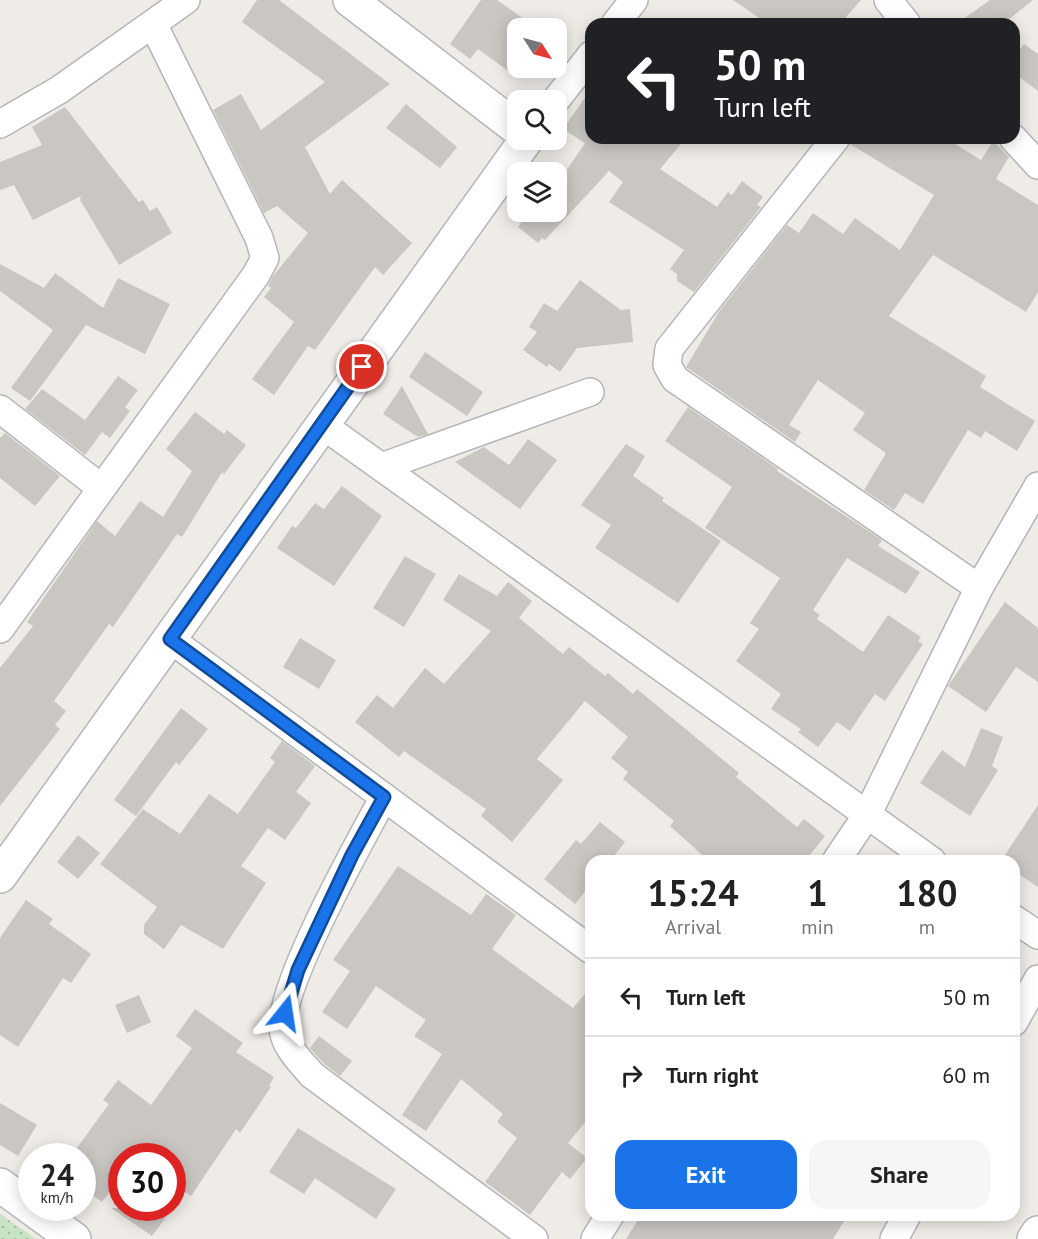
<!DOCTYPE html>
<style>
:root{--surface:#fff;--page:#f6f6f6;--text:#222;--muted:#767676;--line:#e0e0e0;--accent:#1a73e8}
body{margin:0;font-family:"PT Sans",sans-serif;background:var(--page);color:var(--text);height:100vh;display:flex;flex-direction:column;font-size:22px;white-space:nowrap}
*{box-sizing:border-box;margin:0}
p{font-size:20px;color:var(--muted)}
.icon{flex:none;width:33px;height:33px;fill:none;stroke:currentColor;stroke-width:2;stroke-linecap:round;stroke-linejoin:round}
.map{position:relative;flex:1;overflow:hidden}
.drawer{position:absolute;left:585px;top:855px;width:435px;height:366px;display:flex;flex-direction:column;background:var(--surface);border-radius:18px;box-shadow:0 3px 15px #0003}
.drawer>*{flex:none}
.banner{position:absolute;left:585px;top:18px;width:435px;height:126px;border-radius:18px;box-shadow:0 3px 15px #0003;background:#202124;color:#fff;overflow:hidden}
.needle{width:39px;rotate:126deg}
.controls{position:absolute;left:507px;top:18px;display:grid;gap:12px}
.controls a{display:grid;place-items:center;width:60px;height:60px;border-radius:12px;background:var(--surface);box-shadow:0 3px 15px #0003;font-size:30px}
.speed{position:absolute;left:18px;top:1143px;display:flex;gap:12px;font-size:30px;font-weight:700;text-align:center}
.speed>*{display:grid;place-content:center;width:78px;height:78px;border-radius:50%;background:var(--surface);box-shadow:0 3px 15px #0003;line-height:1}
.speed small{font-size:15px;font-weight:400}
.speed .limit{border:9px solid #d22;background:#fff;color:#111}
.pin{position:absolute;display:grid;place-items:center;width:51px;height:51px;color:#fff;margin:-26px;border:3px solid #fff;border-radius:50%;box-shadow:0 2px 6px #0007}
.me{position:absolute;width:66px;margin:-33px;rotate:15deg;stroke-linejoin:round;filter:drop-shadow(0 0 4px #0008)}
.turn{display:flex;align-items:center;gap:21px;height:126px;padding:0 30px;font-size:27px}
.turn .icon{width:78px;height:78px;stroke-width:2.5}
.turn b{display:block;font-size:42px;line-height:51px}
.eta{display:flex;justify-content:space-evenly;align-items:center;height:102px;text-align:center}
.eta b{font-size:36px;font-weight:700;line-height:42px}
.button{display:flex;gap:12px;margin-top:auto;padding:12px 30px}
.button a{flex:1;height:69px;border-radius:18px;background:var(--accent);color:#fff;font-size:24px;font-weight:700;line-height:69px;text-align:center}
.button a+a{background:var(--page);color:var(--text)}
ul{padding:0;list-style:none}
li{display:flex;align-items:center;gap:18px;height:78px;padding:0 30px;border-top:2px solid var(--line)}
li div{flex:1}
li b{display:block;font-size:22px}
li em{font-style:normal}
.map>svg:first-child{display:block}
.park{fill:url(#park-dots)}
.building{fill:#cac6c2}
.lines{fill:none;stroke-linecap:round;stroke-linejoin:round}
.street-casing{stroke:#b3b6b9;stroke-width:30}
.secondary-casing{stroke:#b2b6b9;stroke-width:36}
.street{stroke:#fff;stroke-width:27}
.secondary{stroke:#fff;stroke-width:33}
.route-casing{stroke:#114b97;stroke-width:15}
.route{stroke:#1a73e8;stroke-width:10}
</style>
<div class="map">
<svg width="1038" height="1239" viewBox="0 0 1038 1239">
<defs>
<pattern id="park-dots" width="8" height="8" patternUnits="userSpaceOnUse" patternTransform="scale(1.5)"><rect width="8" height="8" fill="#c8e4c4"/><path d="M2 2h.1M6 6h.1" fill="none" stroke="#a6bca3" stroke-width="1.8" stroke-linecap="round"/></pattern>
</defs>
<rect width="100%" height="100%" fill="#efebe6"/>
<path class="park" d="M0 1214 36 1239H0Z"/>
<path class="building" d="M257 0H279L390 84 305 147 330 194 342 180 412 243 383 275 375 267 315 350 308 346 274 395 252 379 294 322 264 297 271 288 268 286 273 276 308 233 277 206 264 213 213 110 241 94 261 130 325 82 242 22Z
M481 0H497L537 28H518V68H522L515 76 478 49 470 59 450 44Z
M733 0H861L840 24H768Z
M990 0H1033L1003 24H956Z
M1024 44 1038 54V91L1014 73V57Z
M591 89V138H686L660 169 717 207 728 192 732 195 742 181 763 197 757 205 761 207 694 292 677 281V274L670 269 684 250 609 202 623 182 609 171 545 240 542 238 538 243 518 227 521 223 506 212H556V186L585 143 563 129Z
M406 104 457 147 440 168 386 128Z
M65 107 139 202 143 200 150 211 157 207 172 233 119 265 80 200 81 196 33 220 14 185 0 190V162L42 145 32 127Z
M851 138H945L981 160 993 141 1009 157 996 179 1038 205V292L1026 312 933 255 889 316 986 376 980 387 1035 421 1017 451 985 431 981 438 968 430 923 504 905 493 894 510 864 490 886 453 853 430 865 413 818 380 789 425 801 432 795 442 686 367 720 310 787 225 799 233 813 213 843 234 855 218 900 250 934 195 850 144Z
M0 264 44 288 55 273 103 308 118 278 170 304 145 354 86 325 30 401 11 388 53 330 0 291Z
M580 280 621 310 630 309 633 342 577 348 560 372 549 364 547 367 523 350 537 332 529 327 544 303 557 311Z
M425 352 483 392 467 416 409 377Z
M118 376 138 390 125 407 130 411 110 438 102 432 85 455 25 409 42 389 85 420Z
M402 386 428 434 418 437 383 414Z
M688 407 778 469 777 471 882 540 878 546 920 572 906 594 847 558 813 610 820 615 817 619 863 652 888 615 921 637 918 641 923 644 885 701 875 694 850 731 837 722 818 747 798 732 801 729 771 709 781 694 736 661 759 629 750 623 780 578 705 528 732 487 665 441Z
M195 412 224 434 227 430 246 445 224 474 222 472 182 537 177 534 113 627 109 624 54 701 66 711 55 725 60 729 0 806V668L33 626 27 622 97 521 115 536 140 501 163 517 192 471 166 449Z
M5 433 60 476 35 506 0 478V438Z
M528 439 557 460 520 509 455 462 484 447 509 465Z
M626 444 645 456 633 476 664 498 662 501 721 541 678 603 595 548 611 525 581 505Z
M342 486 382 516 334 586 277 548 292 526 296 528 315 503 324 509Z
M405 556 436 574 404 627 373 608Z
M459 574 497 596 508 582 532 601 519 618 563 654 569 647 605 676 608 673 633 694 637 689 739 773 736 777 797 827 804 819 825 836 805 861H709L670 826 674 821 623 779 628 772 611 758 628 737 585 701 537 759 563 780 512 842 481 816 486 809 404 751 399 757 355 722 377 695 393 708 425 668 444 684 491 631 443 600Z
M1005 602 1038 628V682L1016 667 986 712 948 686Z
M300 638 336 660 319 689 283 667Z
M181 708 208 729 179 765 176 762 136 816 114 800Z
M981 728 1003 737 992 766 998 770 970 816 920 783 942 750 965 767Z
M282 741 315 766 296 792 311 803 285 840 268 828 241 866 266 883 223 949 181 925 164 949 144 934V925L157 907 100 864 143 809 180 834 209 794 238 814 275 762 270 758Z
M1038 805V887L1014 871V861H1001Z
M600 822 625 842 610 861H591V884L575 904 544 879 576 840 581 844Z
M78 835 100 853 78 879 57 862Z
M398 866 471 915 486 894 516 915 492 949 573 1008 591 987V1115L568 1143 587 1158 570 1179 562 1172 530 1215 485 1182 517 1138 497 1122 503 1114 461 1079 426 1131 402 1115 442 1054 414 1036 426 1020 376 986 347 1029 322 1012 350 971 333 960Z
M26 900 53 919 49 924 91 954 71 983 63 978 18 1047 0 1035V938Z
M139 995 151 1022 127 1033 115 1005Z
M195 1009 243 1043 236 1052 274 1077 269 1086 271 1087 240 1133 236 1129 191 1196 172 1184V1156H122V1176L102 1202 82 1188V1156H71L109 1104 103 1100 118 1080 151 1105 192 1048 176 1036Z
M319 1036 352 1061 340 1076 323 1063 310 1048Z
M0 1103 37 1125 18 1156 0 1145Z
M298 1128 396 1189 376 1219 315 1178 304 1194 269 1172Z
M111 1208H173L152 1236Z
M641 1215H848L833 1239H626Z"/>
<g class="lines">
<defs>
<path id="street" d="M888 0 907 24
M615 24 634 0
M556 100 591 55
M0 124 59 90 186 0
M836 138 669 349 667 365 675 379 979 588
M1013 138 1038 165
M0 409 100 487
M321 424 932 861
M384 466 590 392
M0 629 256 275 265 258 259 238 153 24
M170 639 591 950
M384 797C361 839 278 988 283 1029 285 1047 301 1062 312 1075L534 1239
M836 861 867 815 979 588 1038 486
M1014 919 1038 935
M1014 1022 1038 979
M595 1239 610 1215
M894 1239 907 1215"/>
<path id="secondary" d="M350 0 518 129
M0 876 526 140
M0 1185 74 1239
M1034 1239 1038 1233"/>
</defs>
<use href="#street" class="street-casing"/>
<use href="#secondary" class="secondary-casing"/>
<use href="#street" class="street"/>
<use href="#secondary" class="secondary"/>
</g>
<g class="lines">
<defs>
<path id="route" d="M285 1013 298 970 352 855 384 797 170 639 362 367"/>
</defs>
<use href="#route" class="route-casing"/>
<use href="#route" class="route"/>
</g>
</svg>
<div class="controls">
<a><svg class="needle" viewBox="-14 -14 28 28"><path d="M0-13l5 13h-10z" fill="#e53935"/><path d="M0 13l5-13h-10z" fill="#767676"/></svg></a>
<a><svg class="icon" aria-label="search" viewBox="0 0 24 24"><circle cx="10" cy="10" r="6"/><path d="M15 15l6 6"/></svg></a>
<a><svg class="icon" aria-label="layers" viewBox="0 0 24 24"><path d="M12 4l9 5-9 5-9-5zM3 14l9 5 9-5"/></svg></a>
</div>
<div class="speed"><div>24<small>km/h</small></div><div class="limit">30</div></div>
<div class="pin" style="left:362px;top:367px;background:#d93025"><svg class="icon" aria-label="arrive" viewBox="0 0 24 24"><path d="M6 21V4h12l-3 4 3 4H6"/></svg></div>
<svg class="me" style="left:285px;top:1013px" viewBox="-20 -20 40 40"><path d="M0-17L14 15 0 8-14 15z" fill="#1a73e8" stroke="#fff" stroke-width="4"/></svg>
<div class="banner">
<div class="turn"><svg class="icon" aria-label="left" viewBox="0 0 24 24"><path d="M17 20v-9H6M10 6l-5 5 5 5"/></svg><div><b>50 m</b>Turn left</div></div>
</div>
<section class="drawer">
<div class="eta">
<div><b>15:24</b><p>Arrival</p></div>
<div><b>1</b><p>min</p></div>
<div><b>180</b><p>m</p></div>
</div>
<ul>
<li><svg class="icon" aria-label="left" viewBox="0 0 24 24"><path d="M17 20v-9H6M10 6l-5 5 5 5"/></svg><div><b>Turn left</b></div><em>50 m</em></li>
<li><svg class="icon" aria-label="right" viewBox="0 0 24 24"><path d="M7 20v-9h11M14 6l5 5-5 5"/></svg><div><b>Turn right</b></div><em>60 m</em></li>
</ul>
<div class="button"><a>Exit</a><a>Share</a></div>
</section>
</div>
